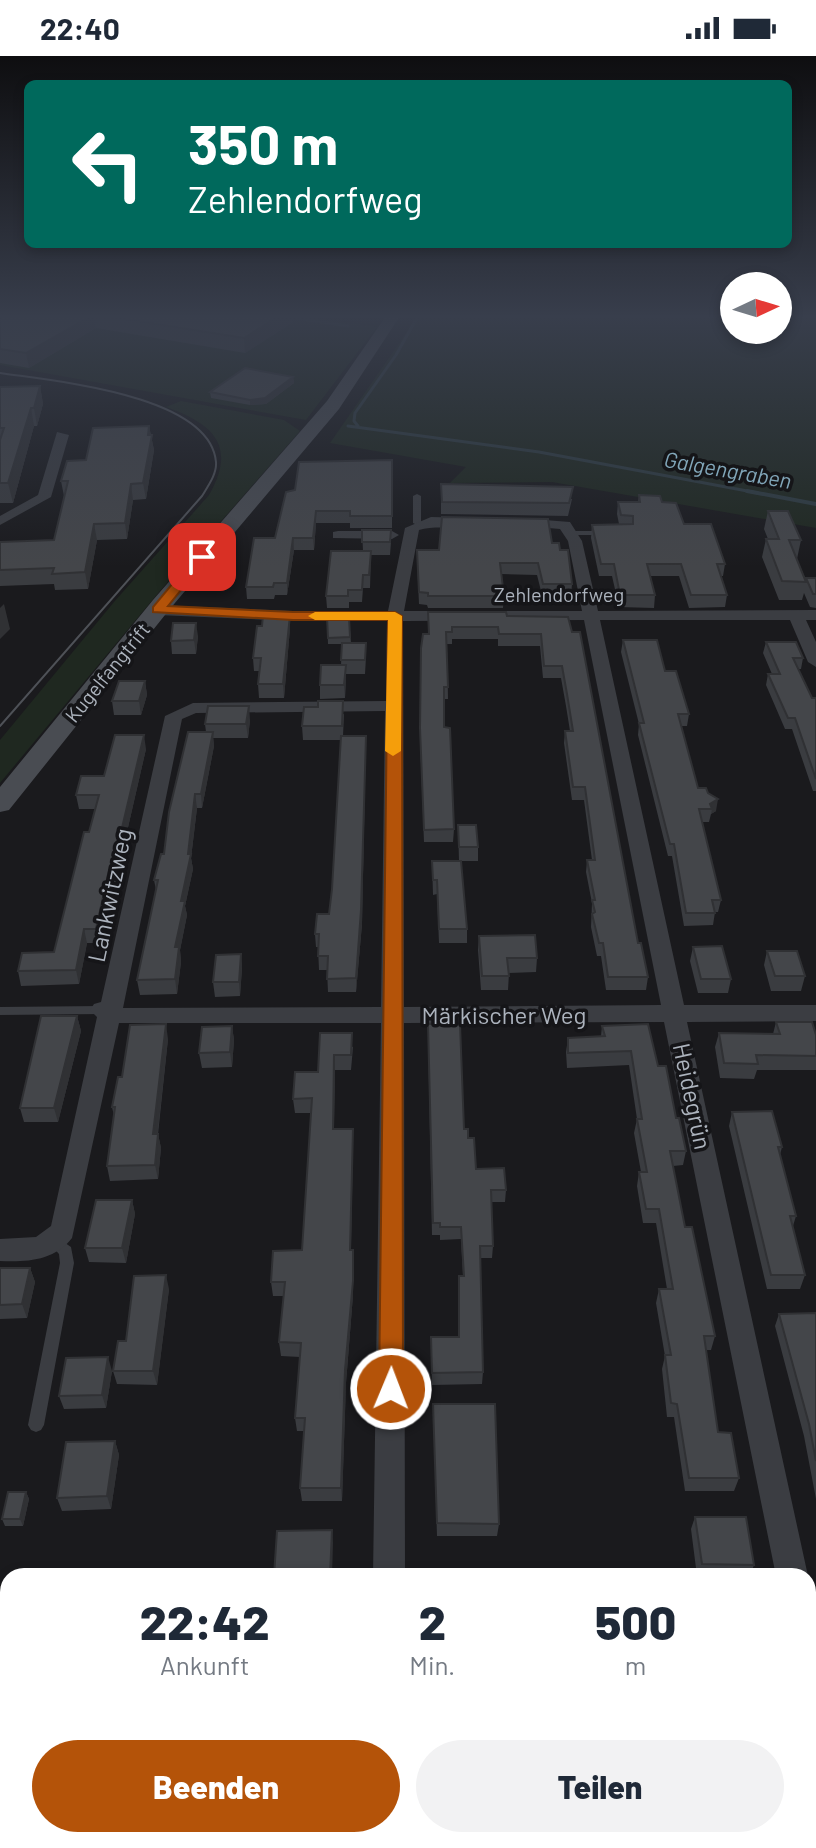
<!DOCTYPE html>
<html lang="de">
<meta charset="utf-8">
<style>
:root{--surface:#fff;--page:#f2f2f3;--text:#1f2937;--muted:#747a83;--accent:#b45309}
body{margin:0;font-family:Barlow,sans-serif;background:var(--page);color:var(--text);height:100vh;display:flex;flex-direction:column;font-size:30px;white-space:nowrap}
*{box-sizing:border-box;margin:0}
p{font-size:26px;color:var(--muted)}
.icon{flex:none;width:44px;height:44px;fill:none;stroke:currentColor;stroke-width:2;stroke-linecap:round;stroke-linejoin:round}
.map{position:relative;flex:1;overflow:hidden}
.panel{position:absolute;left:0px;top:1512px;width:816px;height:280px;display:flex;flex-direction:column;background:var(--surface);border-radius:24px 24px 0 0;box-shadow:0 4px 12px #0003}
.panel>*{flex:none}
.guide{position:absolute;left:24px;top:24px;width:768px;height:168px;border-radius:12px;box-shadow:0 4px 12px #0003;background:#00695c;color:#fff;overflow:hidden}
.needle{width:52px;rotate:86deg}
.controls{position:absolute;left:720px;top:216px;display:grid;gap:16px}
.controls a{display:grid;place-items:center;width:72px;height:72px;border-radius:50%;background:var(--surface);box-shadow:0 4px 12px #0003;font-size:40px}
.pin{position:absolute;display:grid;place-items:center;width:68px;height:68px;color:#fff;margin:-34px;border-radius:16px;box-shadow:0 4px 12px #0006}
.me{position:absolute;width:88px;margin:-44px;rotate:1deg;stroke-linejoin:round;filter:drop-shadow(0 0 6px #0008)}
.turn{display:flex;align-items:center;gap:28px;height:168px;padding:0 32px;font-size:36px}
.turn .icon{width:104px;height:104px;stroke-width:2.5}
.turn b{display:block;font-size:56px;line-height:68px}
.eta{display:flex;justify-content:space-evenly;align-items:center;height:136px;text-align:center}
.eta b{font-size:48px;font-weight:800;line-height:56px}
.action{display:flex;gap:16px;margin-top:auto;padding:16px 32px}
.action a{flex:1;height:92px;border-radius:48px;background:var(--accent);color:#fff;font-size:32px;font-weight:800;line-height:92px;text-align:center}
.action a+a{background:var(--page);color:var(--text)}
.status{display:flex;justify-content:space-between;align-items:center;height:56px;padding:0 40px;background:var(--surface);direction:ltr}
.status svg{height:22px;fill:currentColor}
.map>svg:first-child{display:block}
.green{fill:#1f2820}
.lines{fill:none;stroke-linecap:round;stroke-linejoin:round}
.stream-far1{stroke:#2f3c42;stroke-width:3}
.stream{stroke:#2f3c42;stroke-width:4}
.lane{fill:#3b3d42;fill-rule:evenodd}
.street{fill:#3b3d42;fill-rule:evenodd}
.secondary{fill:#494c52;fill-rule:evenodd}
.tram{stroke:#4e5157;stroke-width:2}
.wall{fill:#3a3c40}
.shaded-wall{fill:#303134}
.building{fill:#44464a;stroke:#303134;stroke-width:2}
.route{fill:#b45309;stroke:#753606;stroke-width:2}
.slow{fill:#f59e0b}
.labels{text-anchor:middle;dominant-baseline:central;stroke-width:7;stroke-linejoin:round;paint-order:stroke}
.far-street-label{font-size:20px;fill:#acb3bd;stroke:#151518}
.far-water-label{font-size:22px;font-style:italic;fill:#81a6b9;stroke:#151518}
.street-label{font-size:24px;fill:#acb3bd;stroke:#151518}
</style>
<div class="status"><b>22:40</b><svg viewBox="0 0 49 12"><path d="M0 12V9h3v3zM5 12V6h3v6zM10 12V3h3v9zM15 12V0h3v12zM26 1h20v11H26zM47 4h2v5h-2z"/></svg></div>
<div class="map">
<svg width="816" height="1792" viewBox="0 0 816 1792">
<rect width="100%" height="100%" fill="#1a1a1d"/>
<path class="green" d="M0 260H303L377 271 306 364 0 309Z
M418 260H734V274H778V260H816V472L552 426 450 427 466 411 330 387Z
M181 345 284 364 300 375 160 535 0 727V684L114 546 209 439C237 390 214 368 166 351Z"/>
<g class="lines">
<path class="stream-far1" d="M282 260 348 270
M348 370 539 396 758 437
M358 370 354 365 355 357 396 299 418 260"/>
<path class="stream" d="M747 435 816 448"/>
<path class="lane" d="M417 438 421 440V467L417 469 413 467V440Z
M569 475H607L611 477 607 479H569Z
M102 950 106 951 108 954 106 957 102 958 0 959V951Z
M55 1180 71 1191 74 1207 44 1369 41 1374 36 1376 31 1374 28 1369 60 1207 59 1198 48 1186 50 1182Z"/>
<path class="street" d="M57 376 69 379 51 441 0 469V460L38 439Z
M431 461 469 462 476 466C463 476 436 468 419 474L404 555H582L568 485 560 473 514 469V463L519 462 570 466 582 485 598 555 816 554V564H806L816 586V611L808 606 790 564H600L684 949H816V965L687 966 808 1520V1521L776 1520 664 966 404 967 405 1520H373L381 967H119L72 1182C54 1205 27 1206 0 1205V1183L36 1181 51 1170 97 961 90 954 94 948 101 946 165 660 193 647 386 645 387 565H293L158 559 150 554 158 549 293 555H388L405 472ZM584 564 661 949 404 951 403 565ZM385 655 381 951 123 952 182 663 196 657Z
M338 475H392L399 479 392 483 333 482V476Z
M808 1580 816 1583V1671H808Z
M0 1665H8V1701H0Z
M581 1784H619L621 1792H583Z"/>
<path class="secondary" d="M386 260H400L339 353 169 554 9 754 0 756V731L153 544 327 345Z"/>
<path class="tram" d="M0 317C52 325 210 338 216 406 217 418 208 430 202 440L0 670"/>
</g>
<path class="wall" d="M0 260H293V266L245 297 96 272 29 312 0 307Z
M293 321 294 327 266 348 250 349 211 342 210 336Z
M40 330 43 348 37 370H34L13 447H0V331Z
M149 370 154 394 146 443 133 444 127 483 97 484 88 533 55 534 54 528 0 530V486L54 484 64 440 61 425 86 404Z
M392 404V472H350V467H316L314 494H294L287 539H275L274 543H247L246 531 275 482Z
M441 428 572 443 568 460 441 458Z
M639 439 662 446 725 508 723 520H721L727 539 725 551 689 552 679 520H650L655 539 654 552 619 551 612 520H599L591 482 592 469 619 468 617 458 618 446H638Z
M768 455 801 484 797 503 806 524V522H816V552L810 551 804 537 802 544H779L762 501 766 483H768L764 473Z
M362 474 391 486 390 499H371L370 532H363L362 546H349V552H327L326 540 363 495Z
M552 487 560 494 572 528 571 540 542 539 537 519 501 518 504 540 503 552H428L427 549 419 548 417 505 439 494Z
M428 556 507 560 568 561 638 887 648 921 646 934H606L601 900H597L591 871 592 847 586 816 587 804H592L584 744H572L564 687 565 675H570L566 650 561 622H543L540 590H498V583H452V588H447L448 643H444V671L454 773 453 786H424L420 684 429 578Z
M327 561H349L351 587 366 601 365 618H346L345 642 320 643V629L341 609 342 588H328Z
M262 570 290 572 284 642H259L258 628 259 615H254L253 602Z
M198 580 196 598H172L171 585Z
M623 584 665 615 689 658 687 670H681L698 732 708 737 716 755 711 758 709 766H702L721 844 718 856H715L713 869 684 870 672 800H668L638 679 639 668 621 596Z
M766 586 803 602 801 613H798L812 642H816V735H813L792 673H785L766 629 768 618H772L763 597Z
M145 625 147 639 141 659H114L112 645Z
M344 658 343 680H366L362 868 356 936H328L327 914H319L318 891H316L315 878 329 858 332 833 341 684H303L302 670Z
M250 664 248 682H213L214 690 202 752H197L191 802 193 813 185 850 187 859 180 894 181 906 177 938 140 939 137 924 156 834 154 824 206 676 205 668Z
M146 693 115 828H112L99 887H87L79 928 21 930 18 915 54 896 89 776 95 753H79L76 739Z
M458 769 478 791V805H461L467 873V887H439L437 838 433 839 432 805H459Z
M479 880 537 902 536 916 509 917 508 934H481L478 894Z
M693 891 731 923 728 937H698L690 905Z
M767 895 805 920 801 935H771L764 909Z
M241 898 242 912 240 940 215 941 213 926Z
M77 960 81 975 58 1066H24L20 1052Z
M776 966 816 979V1014H757L754 1023 720 1022 715 991 719 977 773 978Z
M232 970 234 984 232 1011 202 1012 199 997Z
M602 970 658 1010 686 1095 683 1109 673 1110 685 1171 715 1280 711 1294H706L718 1376 739 1422 734 1435H685L674 1361H667L662 1313 665 1300 656 1247 659 1233H667L656 1167H643L637 1130 639 1116H641L634 1077 637 1063 629 1009 567 1012 566 996 568 982 601 980Z
M320 977 353 991 351 1014H335L334 1073H353V1087L351 1194H353V1239L346 1327 342 1445H302L300 1432 304 1375H297L295 1362 300 1301 281 1300 279 1286 284 1240H273L271 1226 302 1194 311 1057H295L293 1043 318 1016Z
M428 981 464 1073 468 1082 476 1113 506 1134 505 1146H491L493 1190 492 1202H480L483 1316 482 1328 432 1329 431 1293 458 1281 463 1220 461 1183 440 1184V1179H432Z
M168 983 158 1078 161 1092 158 1123 110 1125 107 1110 114 1060 112 1051 122 1021Z
M732 1056 782 1091 780 1099 796 1160 793 1170 805 1219 800 1233H767L729 1070Z
M132 1144 135 1158 126 1207 89 1206 85 1192Z
M0 1212H30L35 1226 27 1262 0 1263Z
M169 1233 157 1329 117 1328 113 1315Z
M816 1257V1443L804 1380 775 1270 779 1258Z
M112 1315 106 1352 64 1353 59 1340Z
M433 1348 499 1468 497 1480H437Z
M115 1385 119 1399 111 1453 62 1455 57 1442Z
M26 1436 29 1443 23 1470H5L2 1463Z
M695 1461 754 1509 750 1520H697L691 1473Z
M0 1558H8V1620L0 1621Z
M816 1695V1733L810 1704Z
M674 1784H746L748 1792H675Z"/>
<path class="shaded-wall" d="M91 260H94L96 272 29 312 26 297Z
M279 260H293V266L245 297 244 282Z
M293 321 294 327 266 348 250 349V344Z
M40 330 43 348 37 370 34 352Z
M31 352 34 370 13 447 8 427Z
M149 370 154 394 146 443 143 427Z
M131 428 133 444 127 483 125 467Z
M316 455V467L314 494 313 482Z
M94 468 97 484 88 533 85 516Z
M293 482 294 494 287 539V527Z
M4 548 10 573 0 583V552Z
M290 559V572L284 642 283 628Z
M196 567 198 580 196 598 194 584Z
M346 609V622L345 642 344 629Z
M145 625 147 639 141 659 139 645Z
M249 650 250 664 248 682 246 668Z
M213 676 214 690 202 752 201 738Z
M144 679 146 693 115 828 112 814Z
M366 680 362 868 356 936V922Z
M195 738 197 752 191 802 193 813 185 850 187 859 180 894 181 906 177 938 175 923V891L188 798Z
M718 743 716 755 711 758 712 753 710 748Z
M109 814 112 828 99 887 96 873Z
M84 873 87 887 79 928 76 914Z
M241 898 242 912 240 940 239 926Z
M77 960 81 975 58 1066 54 1052Z
M166 968 168 983 156 1092 153 1078Z
M232 970 234 984 232 1011 230 996Z
M334 999 335 1014 333 1088V1073Z
M353 1073V1087L350 1208V1194Z
M158 1078 161 1092 158 1123 155 1109Z
M132 1144 135 1158 126 1207 122 1192Z
M353 1194V1239L346 1327 342 1445 341 1432 345 1314Z
M30 1212 35 1226 27 1262 22 1248Z
M166 1219 169 1233 157 1329 153 1315Z
M108 1301 112 1315 106 1352 102 1339Z
M115 1385 119 1399 111 1453 107 1440Z
M26 1436 29 1443 23 1470 20 1463Z
M332 1474 333 1487 332 1520H330Z"/>
<path class="building" d="M0 260H91L26 297 0 293Z
M105 260H279L244 282Z
M245 312 293 321 265 342 250 344 210 336Z
M40 330 34 352H31L8 427H0V384L4 372H0V331Z
M149 370 148 379H152L143 427 131 428 125 467 94 468 85 516 52 518 54 512 0 514V486L54 484 68 425H61L67 405 86 404 93 372Z
M392 404V460H350V455H316L313 482H293L287 527H274L273 531H246L254 482H275L286 436 295 434 299 406Z
M441 428 573 431 569 447 442 446Z
M639 439 660 440 662 446 676 447 684 468H711L725 508H717L727 539H691L681 508H647L655 539H620L614 508H601L592 469 633 468V460L621 459 618 446H640Z
M768 455H788L801 484H789L806 526 782 525 766 483H779Z
M442 461 548 463 552 487H559L560 494H568L572 528H543L538 507H500L504 540H428V537L419 536 417 494H439Z
M362 474H391L390 486H362Z
M331 495H371L369 519H363L362 534H348V540H326Z
M806 522H816V538H813Z
M428 556H506L507 560 568 561 572 576H580L638 887H641L648 921H608L603 887H599L592 858 595 856 592 844H595L587 804H595L585 731H573L565 675H573L567 638 562 610H544L541 578H499L498 571H452V576H446L448 631H444V671L450 672 454 773 424 774 420 672 421 592 423 578H429Z
M263 559H290L283 628H258L261 602H253L257 570H262Z
M327 561H349L350 581 328 582Z
M173 567H196L194 584 171 585Z
M623 584H657L665 615H676L689 658H678L698 732H706L708 737 718 743 710 748 712 753H699L721 844H712L715 857H686L674 788H670L639 667H644Z
M766 586H796L803 602H793L812 642H816V723L795 662H788L768 618H780Z
M342 587H366L365 604H341Z
M321 609H346L344 629H320Z
M119 625H145L139 645H112Z
M318 645H343L342 670H302L304 651H318Z
M208 650H249L246 668H205Z
M188 676H213L201 738H195L188 798H191L181 845H185L175 891H179L175 923 137 924 158 824H154L161 798H164L169 756Z
M115 679H144L112 814H109L96 873H84L76 914 18 915 22 897 54 896 84 776H89L99 739H76L81 720H104Z
M341 680H366L361 854 356 922 327 923 328 900H318L319 878H315L317 858H329L332 833Z
M458 769H476L478 791H459Z
M432 805H461L467 873H439L437 824H433Z
M535 879 537 902H507L509 920H482L479 880Z
M722 890 731 923H701L693 891Z
M767 895H797L805 920H775Z
M241 898 239 926H213L216 899Z
M439 957H454L455 968H460L464 1073H468V1082H474L476 1113 504 1112 506 1134H491L493 1190H480L483 1316 432 1317 431 1281H459V1220H464L461 1171H440V1167H433L428 968H439Z
M41 960H77L54 1052H20Z
M776 966H812L816 979V1000L756 999 758 1008 724 1007 719 977 780 978Z
M166 968 153 1078H158L155 1109 107 1110 115 1051H112L118 1021H122L130 969Z
M648 968 658 1010H666L676 1062H679L686 1095H670L685 1171H692L715 1280H704L718 1376 731 1377 739 1422H689L677 1348 671 1347 665 1299H671L659 1233H673L659 1153H646L639 1116H647L637 1063H642L631 995 568 997V982L605 980 602 970Z
M232 970 230 996 199 997 202 971Z
M320 977H352L351 999H334L333 1073H353L350 1194H353V1225L345 1314 341 1432H300L305 1362H295L301 1287 279 1286 285 1226H271L273 1195 302 1194 312 1042 293 1043 295 1016H318Z
M772 1055 782 1091H778L796 1160H790L805 1219H771L732 1056Z
M96 1144H132L122 1192H85Z
M0 1212H30L22 1248 0 1249Z
M166 1219 153 1315H113L118 1285H126L134 1220Z
M816 1257V1405L809 1368 779 1258Z
M108 1301 102 1339 59 1340 66 1302Z
M433 1348H495L499 1468 437 1467Z
M115 1385 107 1440 57 1442 66 1386Z
M8 1436H26L20 1463H2Z
M695 1461H746L754 1509 702 1508Z
M332 1474 330 1520H274L277 1475Z
M0 1558H8V1610H0Z
M680 1784H746L748 1792H681Z"/>
<linearGradient id="sky" x2="0" y2="1"><stop stop-color="#0e0e10"/><stop offset="0.51" stop-color="#383e4c"/><stop offset="1" stop-color="#383e4c" stop-opacity="0"/></linearGradient>
<rect width="816" height="511" fill="url(#sky)"/>
<path class="route" d="M202 497 208 501 168 550 293 556H395L402 560 403 1333 400 1341 391 1344 382 1341 379 1333 388 564H293L153 556V551L197 498Z"/>
<path class="slow" d="M395 556 402 560 401 695 393 700 385 695 388 564H315L308 560 315 556Z"/>
<g class="labels">
<g class="far-street-label">
<text x="559" y="538">Zehlendorfweg</text>
<text transform="translate(107 616) rotate(-51)">Kugelfangtrift</text>
</g>
<g class="far-water-label">
<text transform="translate(728 413) rotate(10)">Galgengraben</text>
</g>
<g class="street-label">
<text transform="translate(109 839) rotate(-78)">Lankwitzweg</text>
<text x="504" y="958">Märkischer Weg</text>
<text transform="translate(693 1040) rotate(78)">Heidegrün</text>
</g>
</g>
</svg>
<div class="controls">
<a><svg class="needle" viewBox="-14 -14 28 28"><path d="M0-13l5 13h-10z" fill="#e53935"/><path d="M0 13l5-13h-10z" fill="#747a83"/></svg></a>
</div>
<div class="pin" style="left:202px;top:501px;background:#d93025"><svg class="icon" aria-label="arrive" viewBox="0 0 24 24"><path d="M6 21V4h12l-3 4 3 4H6"/></svg></div>
<svg class="me" style="left:391px;top:1333px" viewBox="-20 -20 40 40"><circle r="17" fill="#b45309" stroke="#fff" stroke-width="3"/><path d="M0-11L8 9 0 5-8 9z" fill="#fff"/></svg>
<div class="guide">
<div class="turn"><svg class="icon" aria-label="left" viewBox="0 0 24 24"><path d="M17 20v-9H6M10 6l-5 5 5 5"/></svg><div><b>350 m</b>Zehlendorfweg</div></div>
</div>
<section class="panel">
<div class="eta">
<div><b>22:42</b><p>Ankunft</p></div>
<div><b>2</b><p>Min.</p></div>
<div><b>500</b><p>m</p></div>
</div>
<div class="action"><a>Beenden</a><a>Teilen</a></div>
</section>
</div>
